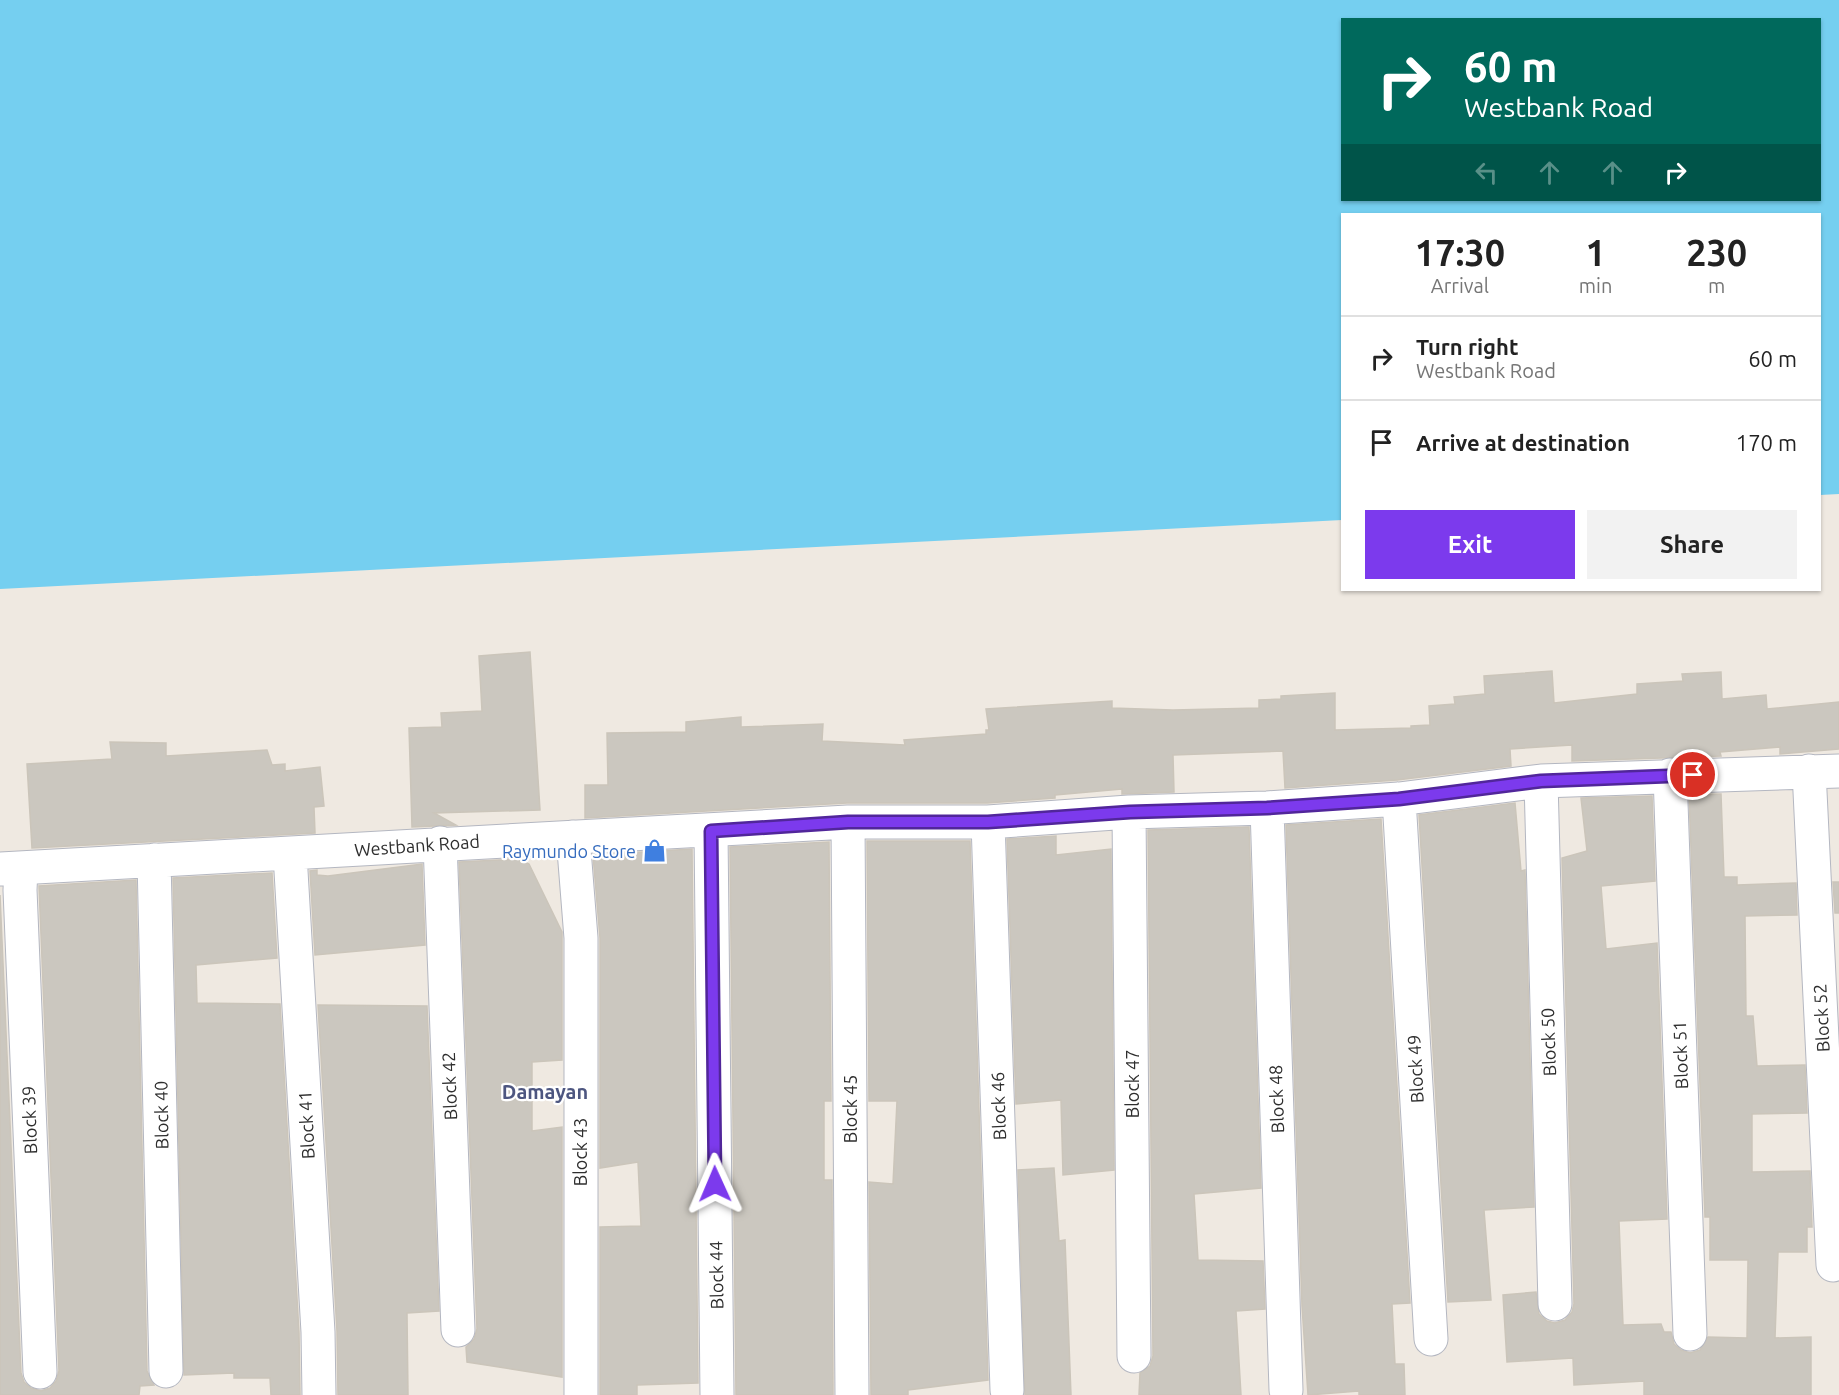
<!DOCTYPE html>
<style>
:root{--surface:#fff;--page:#f2f2f2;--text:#222;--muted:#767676;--line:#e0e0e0;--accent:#7c3aed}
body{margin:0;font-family:Ubuntu,sans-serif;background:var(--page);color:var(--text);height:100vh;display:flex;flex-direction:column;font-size:22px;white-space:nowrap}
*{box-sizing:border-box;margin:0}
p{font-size:20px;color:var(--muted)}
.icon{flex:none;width:33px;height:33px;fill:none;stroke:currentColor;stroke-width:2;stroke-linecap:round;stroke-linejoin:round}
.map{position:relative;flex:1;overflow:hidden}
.side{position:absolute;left:1341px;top:213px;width:480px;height:378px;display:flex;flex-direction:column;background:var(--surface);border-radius:0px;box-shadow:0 2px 4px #0004}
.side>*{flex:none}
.guide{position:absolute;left:1341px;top:18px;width:480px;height:183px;border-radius:0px;box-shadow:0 2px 4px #0004;background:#00695c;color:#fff;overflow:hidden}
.pin{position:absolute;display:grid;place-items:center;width:51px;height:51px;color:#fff;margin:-26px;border:3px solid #fff;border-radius:50%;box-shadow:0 2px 6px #0007}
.me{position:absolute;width:66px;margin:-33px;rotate:359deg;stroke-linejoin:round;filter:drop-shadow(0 0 4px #0008)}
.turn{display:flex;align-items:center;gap:21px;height:126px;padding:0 24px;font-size:27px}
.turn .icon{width:78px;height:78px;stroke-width:2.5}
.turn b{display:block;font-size:42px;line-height:51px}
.lanes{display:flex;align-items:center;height:57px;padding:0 24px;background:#0003;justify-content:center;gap:30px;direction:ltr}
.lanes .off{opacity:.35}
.eta{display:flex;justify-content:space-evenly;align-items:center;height:102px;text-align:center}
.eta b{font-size:36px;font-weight:700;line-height:42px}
.action{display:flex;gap:12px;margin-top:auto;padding:12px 24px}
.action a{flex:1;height:69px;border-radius:0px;background:var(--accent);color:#fff;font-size:24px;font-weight:700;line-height:69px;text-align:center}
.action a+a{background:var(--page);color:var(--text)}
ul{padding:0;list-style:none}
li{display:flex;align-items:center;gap:18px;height:84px;padding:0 24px;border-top:2px solid var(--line)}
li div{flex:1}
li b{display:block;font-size:22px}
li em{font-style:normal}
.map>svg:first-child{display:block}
.water{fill:#75cff0;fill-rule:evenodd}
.building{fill:#cbc7bf;stroke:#cbc5ba;stroke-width:1.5}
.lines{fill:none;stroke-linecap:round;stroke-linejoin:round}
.minor-casing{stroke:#b4b7c1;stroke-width:35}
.minor{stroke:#fff;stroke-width:33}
.route-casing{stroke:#51269a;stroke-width:15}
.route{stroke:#7c3aed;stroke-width:10}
.labels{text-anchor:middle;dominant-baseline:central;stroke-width:4.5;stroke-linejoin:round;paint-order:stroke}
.street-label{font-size:18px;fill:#2e2e2e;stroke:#fff}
.shop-label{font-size:18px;fill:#366cbe;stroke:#fff;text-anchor:end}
.neighbourhood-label{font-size:20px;font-weight:bold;fill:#4d5680;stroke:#fff}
</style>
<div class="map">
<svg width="1839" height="1395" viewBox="0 0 1839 1395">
<rect width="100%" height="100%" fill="#efe9e1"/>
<path class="water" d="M0 0H1839V494L1820 495V214H1342V520L0 589ZM1342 20H1820V200H1342Z"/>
<path class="building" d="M530 652 540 810 434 813 456 825 412 827 409 728 442 727 441 713 482 711 479 656Z
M1552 671 1554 703 1637 694V684L1683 681 1682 674 1721 672 1722 699 1766 695 1767 709 1839 702V749L1780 754V747L1720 752 1721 756 1572 761V745L1510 749 1511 766 1397 780 1285 788 1283 751 1173 755 1174 792 1122 794V789L1055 795V798L987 803H847L585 818V785H608L607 733 686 732V722L741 717V727L823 724 822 741 905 745 904 740 986 734V730H989L986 709 1112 701V708L1173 710 1259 708V700L1281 699V696L1335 693V730L1411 728V726L1430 725 1429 706 1455 704 1454 697 1485 694 1484 676Z
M110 742 166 743V756L267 750 272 765 285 764V771L320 767 324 806 314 807 315 833 32 848 27 764 112 759Z
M1721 794 1724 877H1737V885L1796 883 1797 915 1745 916 1746 1016H1753L1757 1066 1805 1065 1807 1113 1752 1114V1172L1810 1171 1812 1227H1807V1252H1778L1775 1338 1811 1337V1395H1644V1381L1574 1385 1573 1358 1507 1362 1503 1295 1536 1292 1539 1314 1547 1321 1555 1323 1565 1320 1572 1312 1574 1304 1562 858 1587 851 1581 798 1652 796 1655 881 1601 886 1606 949 1657 943 1667 1219 1619 1221 1623 1325 1661 1324 1664 1332H1671L1674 1344 1681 1350 1690 1353 1700 1350 1708 1337 1747 1338 1748 1260H1710V1217H1705L1689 795Z
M1515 803 1521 871 1525 870 1534 1207 1484 1210 1491 1300 1448 1302 1419 815Z
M1381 819 1410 1303 1392 1304 1395 1364H1404L1405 1395H1359V1391L1308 1395 1302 1306 1286 825Z
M1249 827 1261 1188 1194 1194 1198 1260 1263 1261 1265 1309 1236 1311 1241 1395H1139L1140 1373 1150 1366 1153 1356 1148 830Z
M1056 836V855L1111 849 1114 1170 1063 1175 1061 1100 1016 1104 1007 839Z
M867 841H970L988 1380 908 1390V1395H871L869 1182 893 1184 897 1101H869Z
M829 842 831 1101H824V1180H832L833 1395H736L730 847Z
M692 849 698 1383 637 1385V1395H600V1227L641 1226 638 1162 600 1168V938L593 855Z
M519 859 529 864 562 932V1060L532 1062V1131L562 1127V1377L467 1362 466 1347 474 1339 477 1329 459 862Z
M422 864 425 945 315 955 310 871 317 870V875L328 876Z
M272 873 277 958 196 965 197 1003 280 1004 299 1333 300 1395H271L270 1378H234V1373L184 1375 173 878Z
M136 880 147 1371 154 1385 140 1386 139 1395H0V895L21 1373 24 1382 31 1388 41 1391 50 1388 56 1381 59 1371 39 886Z
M1833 882H1839V913H1835Z
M318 1005 427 1006 439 1311 407 1313 408 1395H338L337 1331Z
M1054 1168 1059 1241 1065 1240 1071 1395H1025L1018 1170Z"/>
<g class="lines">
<defs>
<path id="minor" d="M1809 771 1833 1265
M1670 775 1690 1334
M1541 781 1555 1304
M1399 799 1431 1339
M1267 808 1286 1390
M1129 812 1134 1356
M848 822 852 1395
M988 822 1007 1390
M711 831 717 1395
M573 837 581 938V1395
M440 843 458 1330
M290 854 318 1332 319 1395
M154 860 166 1371
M21 868 20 890 40 1372
M0 869 848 822H988L1129 812 1267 808 1399 799 1541 781 1839 771"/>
</defs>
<use href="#minor" class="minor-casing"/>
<use href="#minor" class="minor"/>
</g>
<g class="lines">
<defs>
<path id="route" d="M715 1184 711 831 848 822H988L1130 812 1267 808 1399 799 1541 781 1693 775"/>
</defs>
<use href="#route" class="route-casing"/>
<use href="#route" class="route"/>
</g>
<defs>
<symbol id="shop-bare" viewBox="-9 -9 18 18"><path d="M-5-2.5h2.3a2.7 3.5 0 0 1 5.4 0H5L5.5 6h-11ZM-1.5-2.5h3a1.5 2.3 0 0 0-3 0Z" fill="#3f7fe0" stroke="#fff" stroke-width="2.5" paint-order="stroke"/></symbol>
</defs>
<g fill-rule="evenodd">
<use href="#shop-bare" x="638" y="834" width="33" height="33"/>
</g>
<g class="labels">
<g class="street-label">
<text transform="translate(417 845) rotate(-4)">Westbank Road</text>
<text transform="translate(1821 1018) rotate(-93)">Block 52</text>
<text transform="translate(1548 1042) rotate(-92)">Block 50</text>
<text transform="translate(1680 1055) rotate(-92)">Block 51</text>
<text transform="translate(1415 1069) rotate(-93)">Block 49</text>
<text transform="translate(1132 1084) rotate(-90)">Block 47</text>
<text transform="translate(449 1086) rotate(-92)">Block 42</text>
<text transform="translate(1276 1099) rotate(-92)">Block 48</text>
<text transform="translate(998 1106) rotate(-92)">Block 46</text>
<text transform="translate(850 1109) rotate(-90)">Block 45</text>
<text transform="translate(161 1115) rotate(-91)">Block 40</text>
<text transform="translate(29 1120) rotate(-92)">Block 39</text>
<text transform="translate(306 1125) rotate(-93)">Block 41</text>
<text transform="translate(580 1152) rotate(-90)">Block 43</text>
<text transform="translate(716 1275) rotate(-91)">Block 44</text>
</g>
<g class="shop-label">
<text x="636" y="851">Raymundo Store</text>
</g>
<g class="neighbourhood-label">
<text x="545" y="1091">Damayan</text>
</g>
</g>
</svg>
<div class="pin" style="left:1693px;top:775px;background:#d93025"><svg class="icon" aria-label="arrive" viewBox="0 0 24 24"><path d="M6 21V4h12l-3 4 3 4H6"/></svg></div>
<svg class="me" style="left:715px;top:1184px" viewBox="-20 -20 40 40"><path d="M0-17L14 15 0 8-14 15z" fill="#7c3aed" stroke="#fff" stroke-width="4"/></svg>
<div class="guide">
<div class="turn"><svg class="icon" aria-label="right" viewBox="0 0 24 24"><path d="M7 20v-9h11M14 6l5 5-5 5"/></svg><div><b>60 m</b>Westbank Road</div></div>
<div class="lanes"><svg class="icon off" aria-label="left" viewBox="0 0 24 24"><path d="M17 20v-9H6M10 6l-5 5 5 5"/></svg><svg class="icon off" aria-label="ahead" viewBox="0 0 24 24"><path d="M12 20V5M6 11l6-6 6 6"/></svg><svg class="icon off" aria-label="ahead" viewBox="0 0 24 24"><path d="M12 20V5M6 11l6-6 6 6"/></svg><svg class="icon" aria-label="right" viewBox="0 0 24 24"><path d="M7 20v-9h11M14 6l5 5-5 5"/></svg></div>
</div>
<section class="side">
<div class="eta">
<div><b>17:30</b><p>Arrival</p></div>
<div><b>1</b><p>min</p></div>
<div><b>230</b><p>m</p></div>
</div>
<ul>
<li><svg class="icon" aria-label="right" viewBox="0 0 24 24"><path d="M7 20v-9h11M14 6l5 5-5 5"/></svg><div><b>Turn right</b><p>Westbank Road</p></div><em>60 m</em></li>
<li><svg class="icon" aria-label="arrive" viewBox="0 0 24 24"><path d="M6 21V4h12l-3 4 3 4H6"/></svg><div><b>Arrive at destination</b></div><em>170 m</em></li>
</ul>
<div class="action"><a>Exit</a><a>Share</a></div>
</section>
</div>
